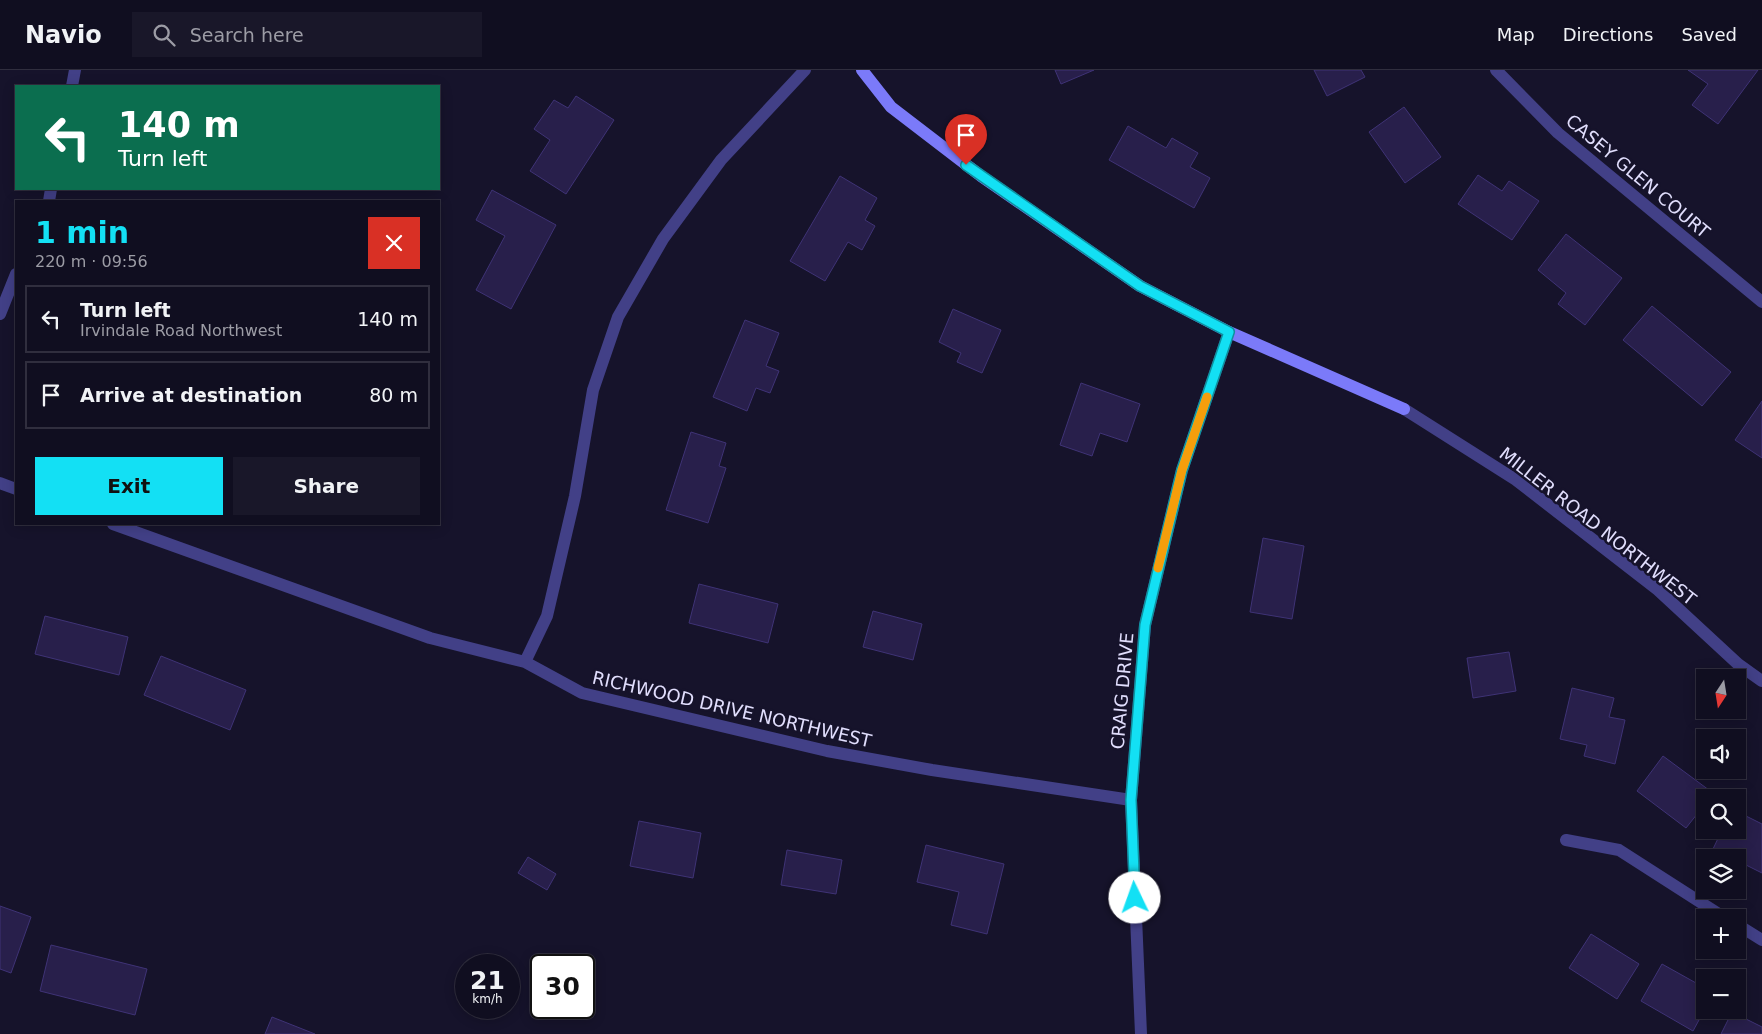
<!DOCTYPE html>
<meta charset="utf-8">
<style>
:root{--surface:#100e20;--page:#191729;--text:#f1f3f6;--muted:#9c9ca5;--line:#302e3e;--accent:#13e0f4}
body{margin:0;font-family:"DejaVu Sans",sans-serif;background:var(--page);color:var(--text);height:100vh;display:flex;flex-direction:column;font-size:19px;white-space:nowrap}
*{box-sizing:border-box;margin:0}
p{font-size:16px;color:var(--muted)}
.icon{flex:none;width:28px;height:28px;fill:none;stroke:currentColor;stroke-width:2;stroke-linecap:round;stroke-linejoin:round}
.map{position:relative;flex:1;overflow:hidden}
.side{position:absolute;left:15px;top:130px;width:425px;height:325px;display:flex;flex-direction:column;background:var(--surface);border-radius:0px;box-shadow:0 2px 12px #0003,0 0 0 1px var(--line)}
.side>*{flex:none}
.guide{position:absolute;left:15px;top:15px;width:425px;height:105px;border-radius:0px;box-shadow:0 2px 12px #0003,0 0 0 1px var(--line);background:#0b6e4f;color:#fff;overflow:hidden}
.needle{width:32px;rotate:192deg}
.tools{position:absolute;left:1696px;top:599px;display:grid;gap:10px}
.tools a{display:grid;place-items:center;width:50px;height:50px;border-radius:0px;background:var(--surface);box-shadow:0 2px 12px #0003,0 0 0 1px var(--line);font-size:25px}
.speed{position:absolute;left:455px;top:884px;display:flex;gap:10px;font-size:25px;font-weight:700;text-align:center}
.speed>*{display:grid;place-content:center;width:65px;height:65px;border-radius:50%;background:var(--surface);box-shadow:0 2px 12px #0003,0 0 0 1px var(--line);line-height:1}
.speed small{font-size:12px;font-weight:400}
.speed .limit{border:2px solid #111;border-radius:8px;background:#fff;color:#111}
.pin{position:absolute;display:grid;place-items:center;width:42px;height:42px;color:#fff;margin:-51px -21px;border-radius:50% 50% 50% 0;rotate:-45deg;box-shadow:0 0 5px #0007}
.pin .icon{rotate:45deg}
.me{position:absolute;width:55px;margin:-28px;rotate:357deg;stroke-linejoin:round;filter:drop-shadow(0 0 4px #0008)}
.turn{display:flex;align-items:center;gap:18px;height:105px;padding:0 20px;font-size:22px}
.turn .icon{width:65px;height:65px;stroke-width:2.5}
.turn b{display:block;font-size:35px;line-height:42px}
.round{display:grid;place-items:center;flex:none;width:52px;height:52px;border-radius:0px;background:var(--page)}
.summary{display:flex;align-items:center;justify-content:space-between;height:85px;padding:0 20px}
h1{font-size:30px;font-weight:700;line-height:38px;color:var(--accent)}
.action{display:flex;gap:10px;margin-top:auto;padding:10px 20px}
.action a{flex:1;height:58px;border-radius:0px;background:var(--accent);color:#111;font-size:20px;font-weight:700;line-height:58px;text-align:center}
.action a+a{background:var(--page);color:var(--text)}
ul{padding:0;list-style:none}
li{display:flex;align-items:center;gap:15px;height:68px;margin:0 10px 8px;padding:0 10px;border:2px solid var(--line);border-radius:0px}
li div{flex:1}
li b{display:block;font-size:19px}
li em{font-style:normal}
header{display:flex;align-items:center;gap:30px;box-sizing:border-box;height:70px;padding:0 25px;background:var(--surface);border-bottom:1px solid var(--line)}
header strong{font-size:24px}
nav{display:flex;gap:28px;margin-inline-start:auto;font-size:18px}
.search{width:350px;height:45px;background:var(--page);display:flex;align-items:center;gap:12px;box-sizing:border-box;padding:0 18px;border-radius:0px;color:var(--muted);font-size:19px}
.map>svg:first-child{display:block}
.building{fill:#281f4b;stroke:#3f3376}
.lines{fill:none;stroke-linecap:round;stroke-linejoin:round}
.street{stroke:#424087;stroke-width:12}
.secondary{stroke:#7b7af9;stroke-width:12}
.route-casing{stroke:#0c929f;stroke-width:12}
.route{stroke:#13e0f4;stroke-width:9}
.slow{stroke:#f59e0b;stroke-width:9}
.labels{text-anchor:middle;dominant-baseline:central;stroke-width:5;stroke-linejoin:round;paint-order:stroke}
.street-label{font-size:18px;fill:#e1defd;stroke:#16132b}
</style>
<header>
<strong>Navio</strong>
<div class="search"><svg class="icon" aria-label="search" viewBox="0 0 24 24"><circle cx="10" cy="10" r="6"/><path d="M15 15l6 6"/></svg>Search here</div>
<nav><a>Map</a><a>Directions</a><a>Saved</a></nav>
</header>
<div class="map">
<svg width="1762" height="964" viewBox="0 0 1762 964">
<rect width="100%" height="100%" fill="#16132b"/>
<path class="building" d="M1055 0H1094L1061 14Z
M1314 0H1361L1365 7 1327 26Z
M1688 0H1758L1718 54 1692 35 1708 14Z
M576 26 614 50 566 124 530 101 550 70 534 59 554 30 568 38Z
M1404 37 1441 87 1405 113 1369 62Z
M1128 56 1166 78 1172 68 1198 83 1190 97 1210 108 1194 138 1109 90Z
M1478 105 1502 121 1509 111 1539 131 1512 170 1458 134Z
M840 106 877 128 865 150 875 156 862 180 848 172 825 211 790 191Z
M492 120 556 155 511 239 476 220 505 166 476 150Z
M1566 164 1622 208 1585 255 1558 234 1566 223 1538 200Z
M1652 236 1731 302 1702 336 1623 270Z
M953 239 1001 260 982 303 957 292 961 283 939 272Z
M745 250 779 263 766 296 779 301 770 323 756 318 747 341 713 327Z
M1081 313 1140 334 1127 372 1100 363 1092 386 1060 375Z
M1762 331V388L1735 370Z
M691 362 726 373 719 396 726 398 708 453 666 440Z
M1263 468 1304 476 1292 549 1250 542Z
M699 514 778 534 768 573 689 553Z
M873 541 922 554 913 590 863 577Z
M45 546 128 567 119 605 35 584Z
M1509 582 1516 621 1473 628 1467 588Z
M161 586 246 620 230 660 144 625Z
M1572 618 1614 628 1609 647 1625 650 1615 694 1584 686 1587 675 1560 669Z
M1663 686 1713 723 1710 728H1705V734L1686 758 1637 721Z
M1738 742 1762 754V803L1738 791V788H1731L1713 779 1722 760H1738Z
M639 751 701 763 693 808 630 796Z
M926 775 1004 794 987 864 951 855 959 822 917 812Z
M787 780 842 790 836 824 781 815Z
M528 787 556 804 547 820 518 803Z
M0 836 31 847 11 903 0 899Z
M1591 864 1639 894 1617 929 1569 898Z
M51 875 147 899 135 945 40 921Z
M1662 894 1705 918V939L1693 961 1641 931Z
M1732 942 1762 957V964H1721Z
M272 947 315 964H265Z"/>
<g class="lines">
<path class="street" d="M1496 0 1558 63 1762 232
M72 16 75 0
M49 131 51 119
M0 244 16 204
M1404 339 1516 410 1658 520 1738 594 1762 611
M0 413 16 419
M113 454 430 568 525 592 582 623 827 681 932 700 1131 730
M525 592 547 546 575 426 593 320 618 247 663 169 721 90 805 0
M1566 770 1619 780 1725 848
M1738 855 1762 870
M1141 964 1131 730 1145 555 1182 400 1229 262"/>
<path class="secondary" d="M862 0 891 37 981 106 1140 216 1229 262 1404 339"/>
</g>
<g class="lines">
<defs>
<path id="route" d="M966 95 1140 216 1229 262 1182 400 1145 555 1131 730 1135 828"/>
</defs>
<use href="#route" class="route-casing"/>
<use href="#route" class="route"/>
<path class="slow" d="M1158 498 1182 400 1207 327"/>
</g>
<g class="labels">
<g class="street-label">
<text transform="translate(1638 106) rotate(40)">CASEY GLEN COURT</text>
<text transform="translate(1598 456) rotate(38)">MILLER ROAD NORTHWEST</text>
<text transform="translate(1122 621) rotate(-85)">CRAIG DRIVE</text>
<text transform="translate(732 639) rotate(13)">RICHWOOD DRIVE NORTHWEST</text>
</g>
</g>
</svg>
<div class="tools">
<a><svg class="needle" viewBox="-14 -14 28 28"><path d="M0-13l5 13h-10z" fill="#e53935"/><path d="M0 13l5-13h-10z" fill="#9c9ca5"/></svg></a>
<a><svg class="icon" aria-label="sound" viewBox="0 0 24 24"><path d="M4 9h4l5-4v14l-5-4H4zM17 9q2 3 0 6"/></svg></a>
<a><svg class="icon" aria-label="search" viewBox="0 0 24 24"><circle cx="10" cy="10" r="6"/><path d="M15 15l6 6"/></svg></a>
<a><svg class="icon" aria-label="layers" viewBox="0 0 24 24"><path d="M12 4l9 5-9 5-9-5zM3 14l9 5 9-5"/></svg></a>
<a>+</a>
<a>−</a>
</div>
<div class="speed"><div>21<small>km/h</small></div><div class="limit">30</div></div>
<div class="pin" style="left:966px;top:95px;background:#d93025"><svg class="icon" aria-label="arrive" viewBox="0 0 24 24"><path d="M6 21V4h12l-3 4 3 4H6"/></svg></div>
<svg class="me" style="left:1135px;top:828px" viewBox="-20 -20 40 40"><circle r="19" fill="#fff"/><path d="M0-13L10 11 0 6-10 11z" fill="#13e0f4"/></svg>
<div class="guide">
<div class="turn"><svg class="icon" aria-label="left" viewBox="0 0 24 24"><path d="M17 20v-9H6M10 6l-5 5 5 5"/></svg><div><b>140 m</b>Turn left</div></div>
</div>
<section class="side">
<div class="summary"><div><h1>1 min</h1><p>220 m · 09:56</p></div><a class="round" style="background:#d93025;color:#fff"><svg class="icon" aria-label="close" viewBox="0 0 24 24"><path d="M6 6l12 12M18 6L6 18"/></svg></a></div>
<ul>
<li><svg class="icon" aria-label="left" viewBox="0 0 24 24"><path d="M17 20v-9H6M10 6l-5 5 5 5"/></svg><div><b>Turn left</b><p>Irvindale Road Northwest</p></div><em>140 m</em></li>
<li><svg class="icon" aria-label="arrive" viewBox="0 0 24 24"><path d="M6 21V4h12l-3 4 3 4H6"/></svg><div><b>Arrive at destination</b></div><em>80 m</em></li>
</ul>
<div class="action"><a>Exit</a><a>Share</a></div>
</section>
</div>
